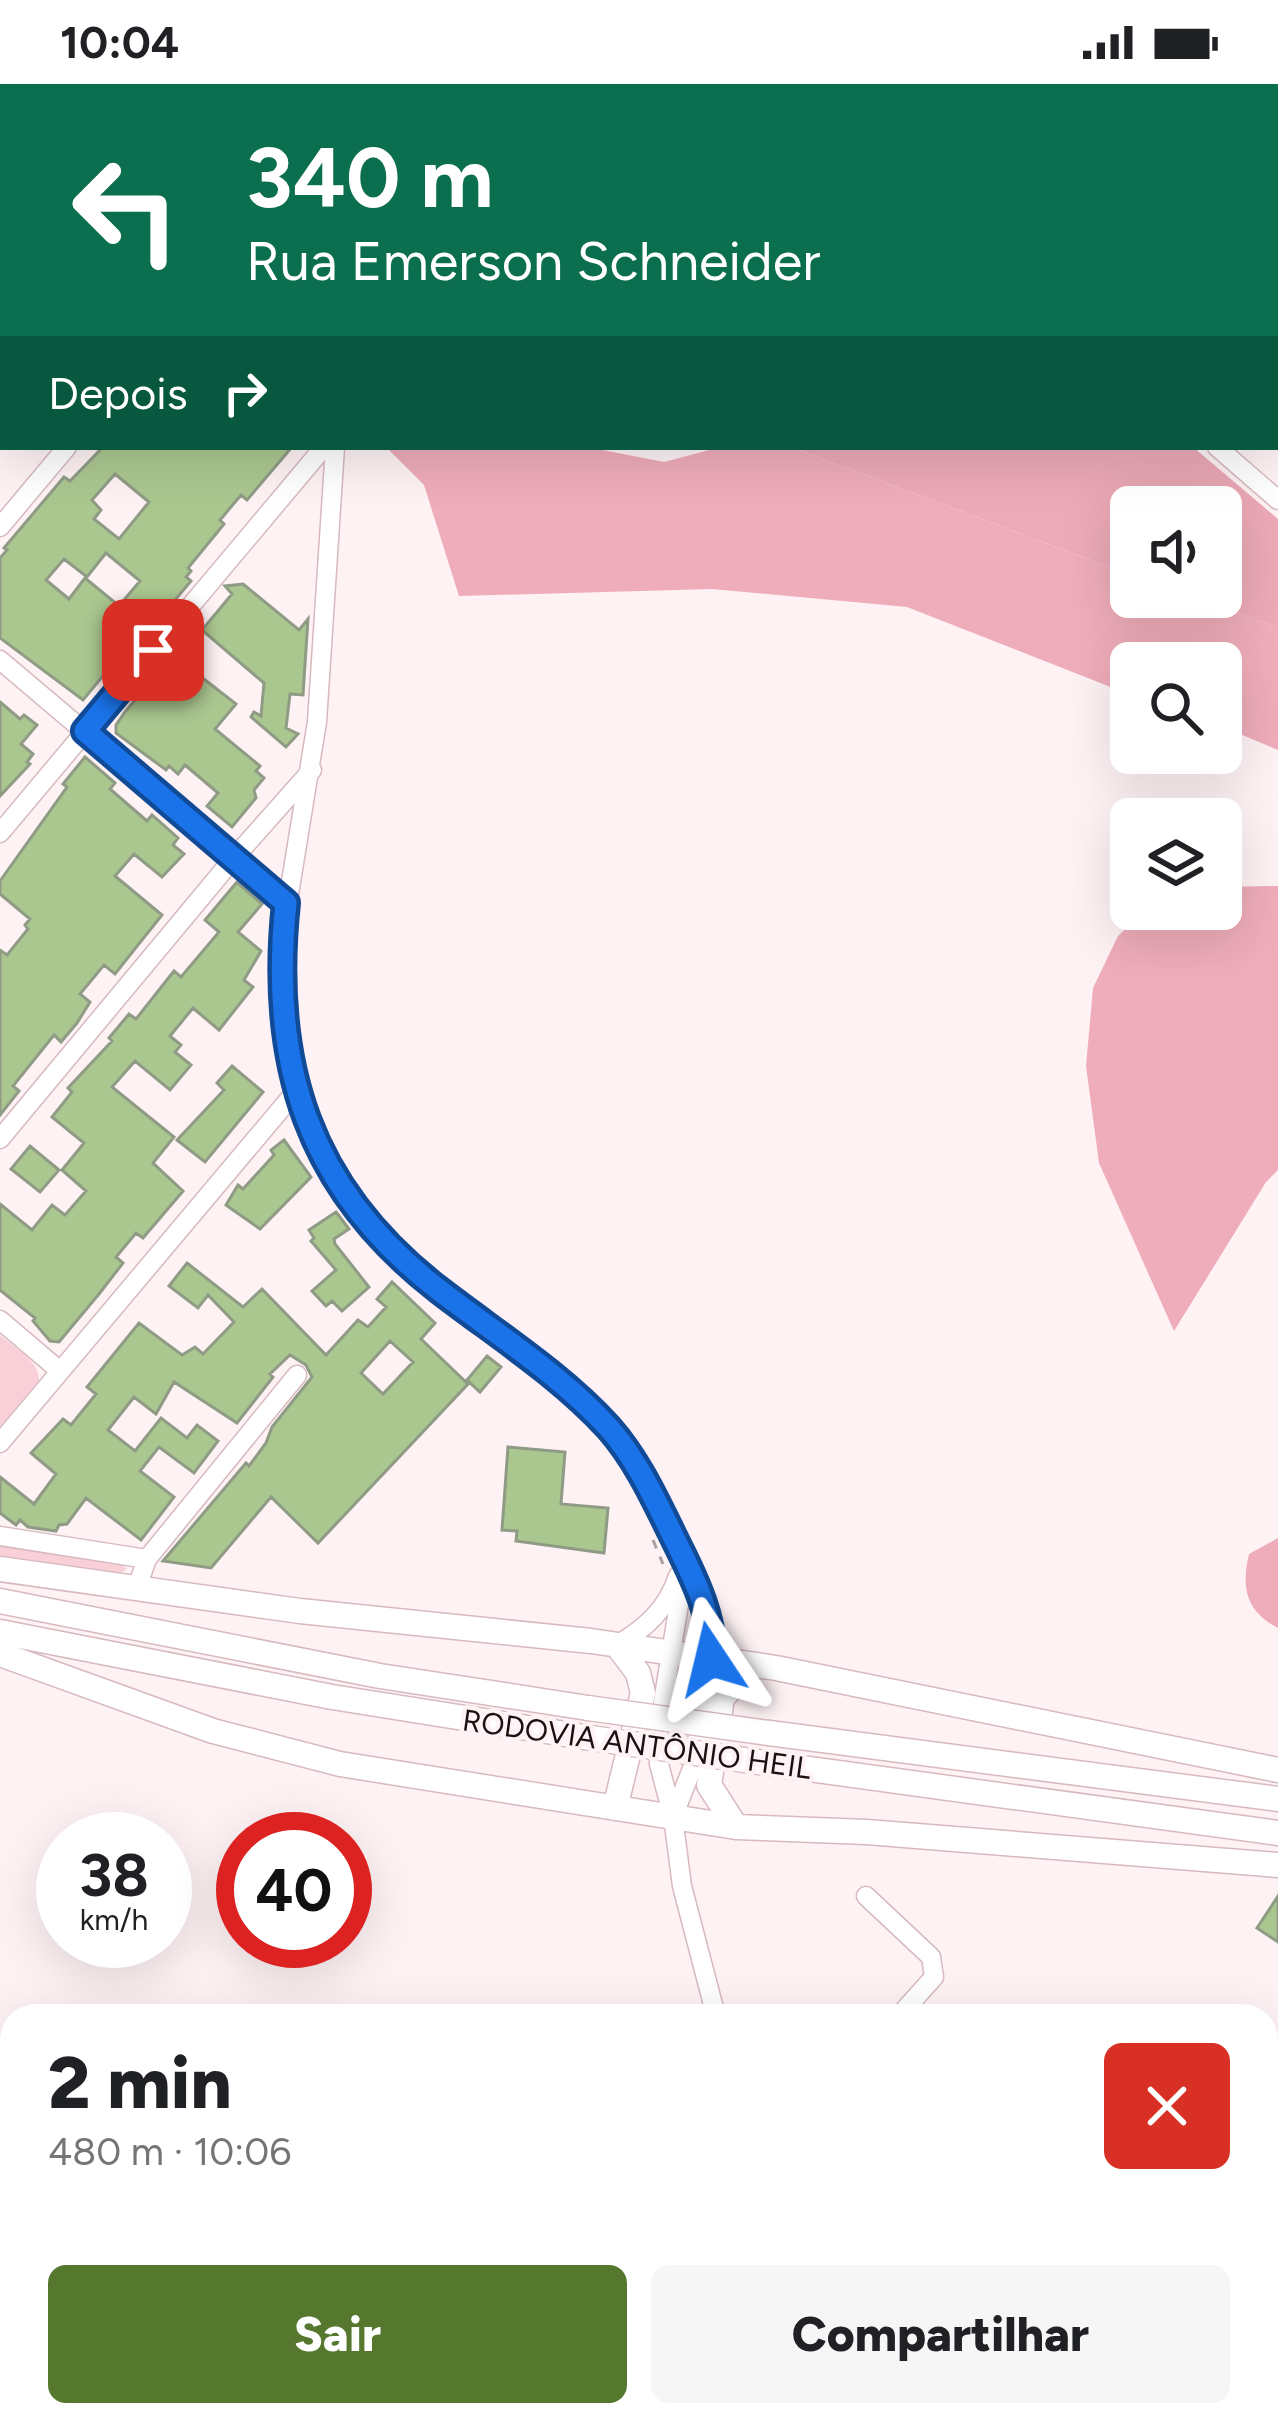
<!DOCTYPE html>
<html lang="pt">
<meta charset="utf-8">
<style>
:root{--surface:#fff;--page:#f6f6f6;--text:#202124;--muted:#757577;--accent:#55772e}
body{margin:0;font-family:Figtree,sans-serif;background:var(--page);color:var(--text);height:100vh;display:flex;flex-direction:column;font-size:45px;white-space:nowrap}
*{box-sizing:border-box;margin:0}
p{font-size:39px;color:var(--muted)}
.icon{flex:none;width:66px;height:66px;fill:none;stroke:currentColor;stroke-width:2;stroke-linecap:round;stroke-linejoin:round}
.map{position:relative;flex:1;overflow:hidden}
.details{position:absolute;left:0px;top:1920px;width:1278px;height:423px;display:flex;flex-direction:column;background:var(--surface);border-radius:36px 36px 0 0;box-shadow:0 12px 48px #0002}
.details>*{flex:none}
.hud{position:absolute;left:0px;top:0px;width:1278px;height:366px;box-shadow:0 12px 48px #0002;background:#0b6e4f;color:#fff;overflow:hidden}
.fabs{position:absolute;left:1110px;top:402px;display:grid;gap:24px}
.fabs a{display:grid;place-items:center;width:132px;height:132px;border-radius:18px;background:var(--surface);box-shadow:0 12px 48px #0002;font-size:60px}
.speed{position:absolute;left:36px;top:1728px;display:flex;gap:24px;font-size:60px;font-weight:700;text-align:center}
.speed>*{display:grid;place-content:center;width:156px;height:156px;border-radius:50%;background:var(--surface);box-shadow:0 12px 48px #0002;line-height:1}
.speed small{font-size:30px;font-weight:400}
.speed .limit{border:18px solid #d22;background:#fff;color:#111}
.pin{position:absolute;display:grid;place-items:center;width:102px;height:102px;color:#fff;margin:-51px;border-radius:24px;box-shadow:0 6px 18px #0006}
.me{position:absolute;width:132px;margin:-66px;rotate:350deg;stroke-linejoin:round;filter:drop-shadow(0 0 9px #0008)}
.turn{display:flex;align-items:center;gap:42px;height:252px;padding:0 48px;font-size:54px}
.turn .icon{width:156px;height:156px;stroke-width:2.5}
.turn b{display:block;font-size:84px;line-height:102px}
.then{display:flex;align-items:center;height:114px;padding:0 48px;background:#0003;gap:24px;font-size:45px}
.round{display:grid;place-items:center;flex:none;width:126px;height:126px;border-radius:18px;background:var(--page)}
.summary{display:flex;align-items:center;justify-content:space-between;height:204px;padding:0 48px}
h1{font-size:72px;font-weight:800;line-height:90px}
.primary-button{display:flex;gap:24px;margin-top:auto;padding:24px 48px}
.primary-button a{flex:1;height:138px;border-radius:18px;background:var(--accent);color:#fff;font-size:48px;font-weight:800;line-height:138px;text-align:center}
.primary-button a+a{background:var(--page);color:var(--text)}
.status{display:flex;justify-content:space-between;align-items:center;height:84px;padding:0 60px;background:var(--surface);direction:ltr}
.status svg{height:33px;fill:currentColor}
.map>svg:first-child{display:block}
.green{fill:#f9d0d8}
.forest{fill:#efacba}
.water{fill:#eca9b7}
.building{fill:#abc790;stroke:#8f9b85;stroke-width:3;fill-rule:evenodd}
.lines{fill:none;stroke-linecap:round;stroke-linejoin:round}
.minor-casing{stroke:#d7b9bf;stroke-width:21}
.major-casing{stroke:#d7b9bf;stroke-width:27}
.path{stroke:#aba0a2;stroke-width:3;stroke-dasharray:9 9;stroke-linecap:butt}
.minor{stroke:#fff;stroke-width:18}
.major{stroke:#fff;stroke-width:24}
.major-bridge-casing{stroke:#d7b9bf;stroke-width:27;stroke-linecap:butt}
.major-bridge{stroke:#fff;stroke-width:24}
.route-casing{stroke:#114b97;stroke-width:30}
.route{stroke:#1a73e8;stroke-width:21}
.labels{text-anchor:middle;dominant-baseline:central;stroke-width:9;stroke-linejoin:round;paint-order:stroke}
.street-label{font-size:30px;fill:#1a1012;stroke:#fef2f4}
</style>
<div class="status"><b>10:04</b><svg viewBox="0 0 49 12"><path d="M0 12V9h3v3zM5 12V6h3v6zM10 12V3h3v9zM15 12V0h3v12zM26 1h20v11H26zM47 4h2v5h-2z"/></svg></div>
<div class="map">
<svg width="1278" height="2342" viewBox="0 0 1278 2342">
<rect width="100%" height="100%" fill="#fef2f4"/>
<path class="green" d="M0 1251C14 1264 39 1276 39 1296L0 1343Z
M0 1456 117 1476 127 1485 116 1492 0 1473Z"/>
<path class="forest" d="M386 363H587L664 378 721 363H791L1131 491V513H1191L1278 543V666L1221 642V579H1131V611L907 523 712 505 459 512 424 401Z
M1278 802V1086L1266 1098 1174 1247 1099 1079 1086 982 1093 904 1118 852 1146 825H1221V803Z
M1278 1454V1544C1246 1527 1241 1504 1249 1470Z"/>
<path class="water" d="M791 363H1193L1278 435V543L1191 513H1221V423H1131V491Z"/>
<path class="building" d="M103 363H292L247 416 241 411 220 436 224 440 188 484 191 487 186 493 191 497 127 573 122 569 83 616 0 554V474L7 466 4 464 64 393 70 397ZM115 390 149 418 119 455 94 435 101 426 92 416ZM106 469 140 497 119 522 85 494 69 515 46 496 64 475 87 493Z
M243 500 299 546 308 535 303 611 290 610 286 644 298 650 286 663 251 633 254 628 261 632 264 599 202 546 232 510 225 502Z
M173 571 236 620 215 645 260 682 256 687 264 694 254 706 256 714 232 743 207 722 218 709 185 681 178 690 169 682 166 686 116 649V641L125 628Z
M0 618 20 635 24 631 37 641 21 660 33 670 27 678 30 680 0 712Z
M85 673 115 699 110 705 147 737 152 731 178 754 173 761 184 770 162 793 134 770 115 792 162 831 115 890 104 881 80 910 90 918 77 939 61 958 54 951 13 1002 19 1007 0 1031V866L7 871 28 845 25 841 30 835 0 810V797L67 703 63 700Z
M237 798 262 820 238 848 261 867 244 896 253 903 219 946 193 924 170 952 181 961 175 968 191 981 170 1006 135 977 112 1003 174 1053 153 1079 183 1107 143 1154 136 1149 116 1173 123 1179 99 1210 59 1258 50 1257 33 1237 35 1234 0 1206V1120L32 1146 52 1121 65 1131 86 1107 62 1086 84 1059 52 1033 72 1008 68 1004 112 957 109 954 129 930 136 935 174 887 181 893 219 848 205 836Z
M232 982 263 1008 205 1078 177 1056 224 1006 217 999Z
M284 1056 311 1093 260 1145 226 1121 238 1101 243 1105 274 1071 271 1066Z
M30 1062 59 1086 40 1108 11 1085Z
M336 1128 349 1145 334 1155 335 1160 369 1203 342 1227 332 1217 326 1222 312 1207 336 1186 311 1157 314 1154 309 1146Z
M187 1179 243 1223 262 1205 326 1271 358 1236 368 1243 386 1223 377 1215 392 1198 435 1239 421 1255 468 1300 318 1459 271 1413 211 1484 163 1477 246 1379 249 1382 266 1359 272 1343 312 1293 306 1281 290 1271 270 1290 273 1293 237 1339 174 1298 156 1330 134 1313 108 1346 135 1367 161 1334 187 1354 197 1341 218 1357 194 1389 159 1363 140 1387 174 1413 141 1456 86 1414 67 1440 59 1441 56 1447 28 1443 20 1436 16 1441 0 1429V1393L34 1420 56 1390 31 1369 63 1335 71 1341 96 1310 87 1303 139 1239 182 1271 195 1263 203 1270 234 1238 208 1211 198 1224 169 1202ZM390 1257 413 1278 383 1310 361 1289Z
M487 1272 501 1283 480 1308 467 1296Z
M508 1363 565 1368 561 1420 608 1424 604 1469 516 1457 517 1447 502 1446Z
M1278 1812V1858L1257 1844Z"/>
<g class="lines">
<defs>
<path id="minor" d="M1260 0 1263 3
M354 3V0
M908 3 910 0
M1275 13 1278 15
M0 35 3 36
M1275 62 1278 59
M0 139 3 135
M335 363 317 638 283 847V935L296 1007 318 1067 337 1101 367 1139 434 1202 529 1274 609 1344 655 1415 682 1470 713 1560 693 1682 673 1733
M1217 363 1278 416
M0 443 67 363
M0 576 287 819
M0 749 324 363
M0 1055 233 775 312 686
M0 1236 60 1287
M0 1359 296 1007
M0 1452 147 1475
M682 1481 680 1514 658 1649 659 1680 673 1733 682 1802 716 1932
M136 1506 147 1475 297 1291
M617 1561C646 1544 667 1525 678 1492
M866 1812 931 1873 934 1893 899 1932
M780 2331 784 2342
M378 2342 383 2336"/>
<path id="major" d="M0 1485 300 1527 591 1557 776 1584 1278 1686
M0 1517 380 1592 588 1624
M0 1548 332 1613 584 1653
M0 1570 213 1647 340 1680 736 1743 867 1748 1278 1781
M769 1649 1278 1715
M765 1679 1278 1749
M615 1724 643 1609 638 1589 617 1561
M736 1743 709 1701 722 1614 753 1581"/>
</defs>
<use href="#minor" class="minor-casing"/>
<use href="#major" class="major-casing"/>
<path class="path" d="M653 1456 663 1480"/>
<use href="#minor" class="minor"/>
<use href="#major" class="major"/>
<defs>
<path id="major-bridge" d="M588 1624 769 1649
M584 1653 765 1679"/>
</defs>
<use href="#major-bridge" class="major-bridge-casing"/>
<use href="#major-bridge" class="major-bridge"/>
</g>
<g class="lines">
<defs>
<path id="route" d="M153 566 85 647 286 819C269 980 308 1105 439 1206 496 1250 561 1291 609 1344 639 1378 658 1422 678 1462 694 1494 716 1539 711 1575"/>
</defs>
<use href="#route" class="route-casing"/>
<use href="#route" class="route"/>
</g>
<g class="labels">
<g class="street-label">
<text transform="translate(637 1660) rotate(8)">RODOVIA ANTÔNIO HEIL</text>
</g>
</g>
</svg>
<div class="fabs">
<a><svg class="icon" aria-label="sound" viewBox="0 0 24 24"><path d="M4 9h4l5-4v14l-5-4H4zM17 9q2 3 0 6"/></svg></a>
<a><svg class="icon" aria-label="search" viewBox="0 0 24 24"><circle cx="10" cy="10" r="6"/><path d="M15 15l6 6"/></svg></a>
<a><svg class="icon" aria-label="layers" viewBox="0 0 24 24"><path d="M12 4l9 5-9 5-9-5zM3 14l9 5 9-5"/></svg></a>
</div>
<div class="speed"><div>38<small>km/h</small></div><div class="limit">40</div></div>
<div class="pin" style="left:153px;top:566px;background:#d93025"><svg class="icon" aria-label="arrive" viewBox="0 0 24 24"><path d="M6 21V4h12l-3 4 3 4H6"/></svg></div>
<svg class="me" style="left:711px;top:1575px" viewBox="-20 -20 40 40"><path d="M0-17L14 15 0 8-14 15z" fill="#1a73e8" stroke="#fff" stroke-width="4"/></svg>
<div class="hud">
<div class="turn"><svg class="icon" aria-label="left" viewBox="0 0 24 24"><path d="M17 20v-9H6M10 6l-5 5 5 5"/></svg><div><b>340 m</b>Rua Emerson Schneider</div></div>
<div class="then">Depois<svg class="icon" aria-label="right" viewBox="0 0 24 24"><path d="M7 20v-9h11M14 6l5 5-5 5"/></svg></div>
</div>
<section class="details">
<div class="summary"><div><h1>2 min</h1><p>480 m · 10:06</p></div><a class="round" style="background:#d93025;color:#fff"><svg class="icon" aria-label="close" viewBox="0 0 24 24"><path d="M6 6l12 12M18 6L6 18"/></svg></a></div>
<div class="primary-button"><a>Sair</a><a>Compartilhar</a></div>
</section>
</div>
